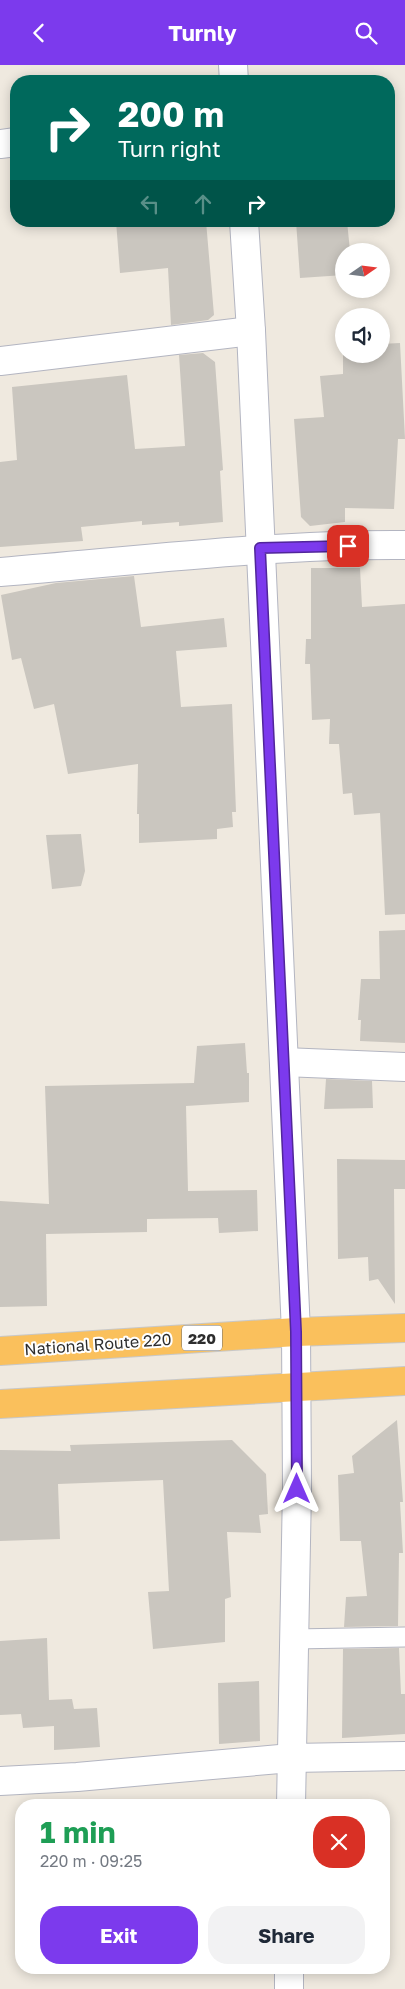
<!DOCTYPE html>
<meta charset="utf-8">
<style>
:root{--surface:#fff;--page:#f2f2f3;--text:#1f2937;--muted:#747a83;--accent:#7c3aed}
body{margin:0;font-family:"Golos Text",sans-serif;background:var(--page);color:var(--text);height:100vh;display:flex;flex-direction:column;font-size:19px;white-space:nowrap}
*{box-sizing:border-box;margin:0}
p{font-size:16px;color:var(--muted)}
.icon{flex:none;width:28px;height:28px;fill:none;stroke:currentColor;stroke-width:2;stroke-linecap:round;stroke-linejoin:round}
.map{position:relative;flex:1;overflow:hidden}
.details{position:absolute;left:15px;top:1734px;width:375px;height:175px;display:flex;flex-direction:column;background:var(--surface);border-radius:20px;box-shadow:0 2px 12px #0003}
.details>*{flex:none}
.guide{position:absolute;left:10px;top:10px;width:385px;height:152px;border-radius:20px;box-shadow:0 2px 12px #0003;background:#00695c;color:#fff;overflow:hidden}
.needle{width:32px;rotate:76deg}
.controls{position:absolute;left:335px;top:178px;display:grid;gap:10px}
.controls a{display:grid;place-items:center;width:55px;height:55px;border-radius:50%;background:var(--surface);box-shadow:0 2px 12px #0003;font-size:25px}
.pin{position:absolute;display:grid;place-items:center;width:42px;height:42px;color:#fff;margin:-21px;border-radius:10px;box-shadow:0 2px 8px #0006}
.me{position:absolute;width:55px;margin:-28px;rotate:0deg;stroke-linejoin:round;filter:drop-shadow(0 0 4px #0008)}
.turn{display:flex;align-items:center;gap:18px;height:105px;padding:0 25px;font-size:22px}
.turn .icon{width:65px;height:65px;stroke-width:2.5}
.turn b{display:block;font-size:35px;line-height:42px}
.lanes{display:flex;align-items:center;height:48px;padding:0 25px;background:#0003;justify-content:center;gap:25px;direction:ltr}
.lanes .off{opacity:.35}
.round{display:grid;place-items:center;flex:none;width:52px;height:52px;border-radius:20px;background:var(--page)}
.overview{display:flex;align-items:center;justify-content:space-between;height:85px;padding:0 25px}
h1{font-size:30px;font-weight:700;line-height:38px;color:#1e9e55}
.action{display:flex;gap:10px;margin-top:auto;padding:10px 25px}
.action a{flex:1;height:58px;border-radius:20px;background:var(--accent);color:#fff;font-size:20px;font-weight:700;line-height:58px;text-align:center}
.action a+a{background:var(--page);color:var(--text)}
header{display:flex;justify-content:space-between;align-items:center;height:65px;padding:0 25px;background:var(--accent);color:#fff;font-size:22px;font-weight:700}
.map>svg:first-child{display:block}
.building{fill:#cac6bf}
.lines{fill:none;stroke-linecap:round;stroke-linejoin:round}
.service-casing{stroke:#b3b5c1;stroke-width:21}
.minor-casing{stroke:#b3b5c1;stroke-width:30}
.tertiary-casing{stroke:#b3b5c1;stroke-width:30}
.trunk-casing{stroke:#c8c8c8;stroke-width:30}
.service{stroke:#fff;stroke-width:19}
.minor{stroke:#fff;stroke-width:28}
.tertiary{stroke:#fff;stroke-width:28}
.trunk{stroke:#fac05c;stroke-width:28}
.route-casing{stroke:#51269a;stroke-width:12}
.route{stroke:#7c3aed;stroke-width:9}
.labels{text-anchor:middle;dominant-baseline:central;stroke-width:4;stroke-linejoin:round;paint-order:stroke}
.shield{fill:#fff;stroke:#6c6c6c;stroke-width:1}
.shield-label{font-size:15px;font-weight:bold;fill:#2d2d2d}
.street-label{font-size:16px;fill:#2d2d2d;stroke:#fff}
</style>
<header><svg class="icon" aria-label="back" viewBox="0 0 24 24"><path d="M15 5l-7 7 7 7"/></svg>Turnly<svg class="icon" aria-label="search" viewBox="0 0 24 24"><circle cx="10" cy="10" r="6"/><path d="M15 15l6 6"/></svg></header>
<div class="map">
<svg width="405" height="1924" viewBox="0 0 405 1924">
<rect width="100%" height="100%" fill="#efe9df"/>
<path class="building" d="M116 156H206L214 250 208 255 171 260 168 203 120 208Z
M296 156H347L350 186H344V210L300 213Z
M400 278 405 374H398L394 444 345 443V457L310 461 301 452 294 354 324 352 320 311 343 309V282L344 289H381V279Z
M203 288 215 297 223 405 220 406 223 457 179 461V457L142 460V456L81 462 83 476 0 482V397L17 395 12 322 127 310 135 384 185 381 179 290Z
M311 503H360L362 542 405 539V849L385 850 380 748 354 750 352 728 343 729 339 679H329L330 654 312 655 310 599H305L306 574H311Z
M134 511 141 562 224 553 227 582 176 586 181 642 232 639 236 747H232L233 762 217 764V774L139 778V749H137L138 699 68 709 54 639 34 644 21 593 12 595 1 530 56 518Z
M81 769 85 806 81 821 52 824 46 770Z
M405 865V978L360 976 361 955H358L361 914H380L379 866Z
M245 978 247 1008H249V1037L186 1041 188 1126 257 1125 258 1166 219 1168 218 1153 147 1154V1167L46 1169 47 1241 0 1242V1136L49 1139 45 1021 194 1018 197 981Z
M326 1014 372 1016 373 1043 324 1044Z
M337 1094 405 1095V1124H394L395 1239 378 1214 369 1216 368 1192 338 1194Z
M397 1355 403 1437H400L403 1488H399L398 1561 344 1562 346 1532 367 1531 361 1476H340L338 1410 354 1408 352 1391Z
M232 1375 266 1409 268 1449 259 1450 261 1468 227 1467 231 1532 225 1534V1577L153 1584 148 1527 169 1526 163 1415 58 1419 60 1474 0 1476V1385L71 1386 70 1380Z
M47 1573 49 1635 72 1634 74 1644 97 1643 100 1682 54 1685V1661L23 1663 21 1649 0 1650V1576Z
M399 1583 401 1629H405V1669L342 1673 343 1584Z
M259 1616 260 1676 219 1679 218 1618Z"/>
<g class="lines">
<defs>
<path id="service" d="M294 1574 405 1572"/>
<path id="minor" d="M0 79 16 77
M0 296 251 266
M0 507C135 496 270 479 405 480
M284 997 405 1002
M0 1716 77 1712 291 1693 405 1691"/>
<path id="tertiary" d="M233 0 234 16
M244 156 251 266 296 1267 297 1424 291 1740
M289 1924V1902"/>
<path id="trunk" d="M0 1286 296 1267 405 1263
M0 1339 405 1316"/>
</defs>
<use href="#service" class="service-casing"/>
<use href="#minor" class="minor-casing"/>
<use href="#tertiary" class="tertiary-casing"/>
<use href="#trunk" class="trunk-casing"/>
<use href="#service" class="service"/>
<use href="#minor" class="minor"/>
<use href="#tertiary" class="tertiary"/>
<use href="#trunk" class="trunk"/>
</g>
<g class="lines">
<defs>
<path id="route" d="M297 1424 296 1267 260 483 348 481"/>
</defs>
<use href="#route" class="route-casing"/>
<use href="#route" class="route"/>
</g>
<g class="labels">
<rect class="shield" x="182" y="1260.5" width="40" height="25" rx="4"/>
<g class="shield-label">
<text x="202" y="1273">220</text>
</g>
<g class="street-label">
<text transform="translate(98 1279) rotate(-4)">National Route 220</text>
</g>
</g>
</svg>
<div class="controls">
<a><svg class="needle" viewBox="-14 -14 28 28"><path d="M0-13l5 13h-10z" fill="#e53935"/><path d="M0 13l5-13h-10z" fill="#747a83"/></svg></a>
<a><svg class="icon" aria-label="sound" viewBox="0 0 24 24"><path d="M4 9h4l5-4v14l-5-4H4zM17 9q2 3 0 6"/></svg></a>
</div>
<div class="pin" style="left:348px;top:481px;background:#d93025"><svg class="icon" aria-label="arrive" viewBox="0 0 24 24"><path d="M6 21V4h12l-3 4 3 4H6"/></svg></div>
<svg class="me" style="left:297px;top:1424px" viewBox="-20 -20 40 40"><path d="M0-17L14 15 0 8-14 15z" fill="#7c3aed" stroke="#fff" stroke-width="4"/></svg>
<div class="guide">
<div class="turn"><svg class="icon" aria-label="right" viewBox="0 0 24 24"><path d="M7 20v-9h11M14 6l5 5-5 5"/></svg><div><b>200 m</b>Turn right</div></div>
<div class="lanes"><svg class="icon off" aria-label="left" viewBox="0 0 24 24"><path d="M17 20v-9H6M10 6l-5 5 5 5"/></svg><svg class="icon off" aria-label="ahead" viewBox="0 0 24 24"><path d="M12 20V5M6 11l6-6 6 6"/></svg><svg class="icon" aria-label="right" viewBox="0 0 24 24"><path d="M7 20v-9h11M14 6l5 5-5 5"/></svg></div>
</div>
<section class="details">
<div class="overview"><div><h1>1 min</h1><p>220 m · 09:25</p></div><a class="round" style="background:#d93025;color:#fff"><svg class="icon" aria-label="close" viewBox="0 0 24 24"><path d="M6 6l12 12M18 6L6 18"/></svg></a></div>
<div class="action"><a>Exit</a><a>Share</a></div>
</section>
</div>
